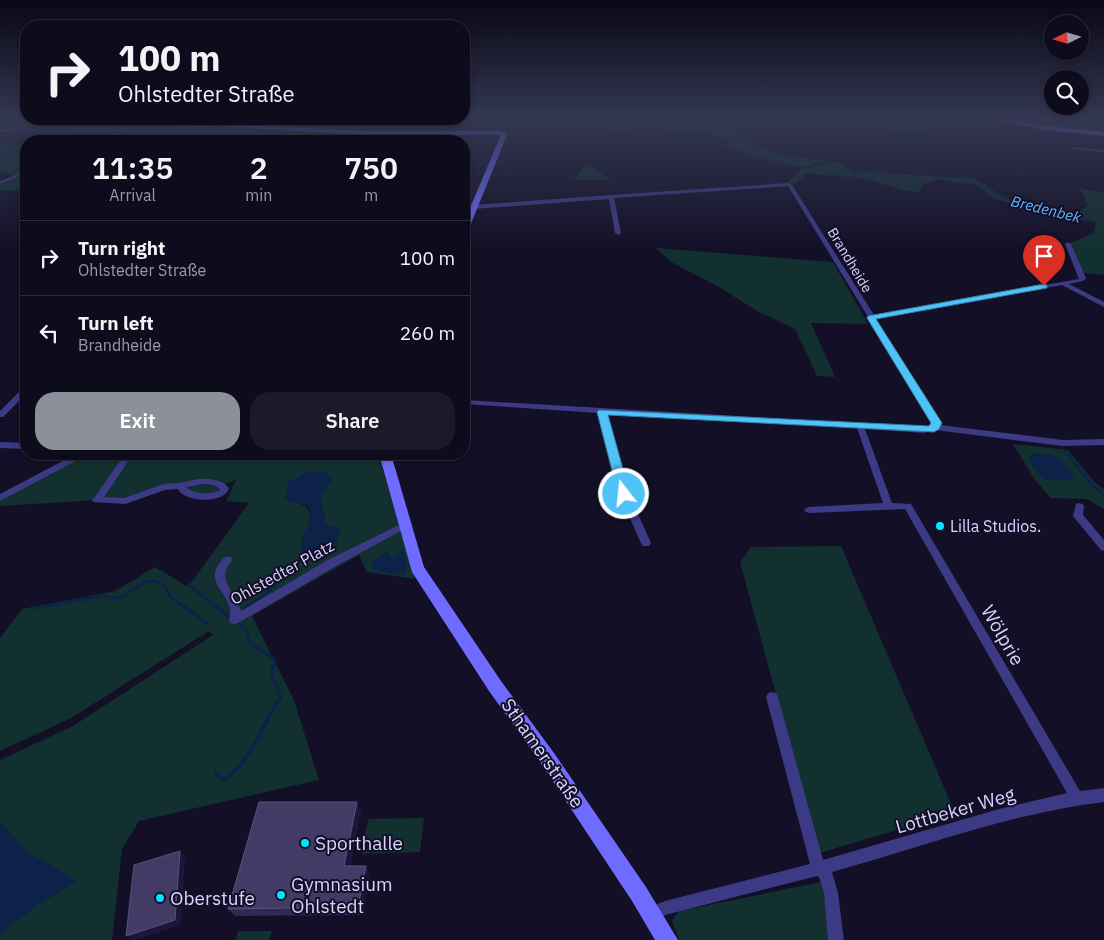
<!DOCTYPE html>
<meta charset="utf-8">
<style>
:root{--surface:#0e0b1c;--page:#1c1929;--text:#f1f3f6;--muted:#9b9ba3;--line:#2e2b3b;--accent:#8c9099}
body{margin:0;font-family:"IBM Plex Sans",sans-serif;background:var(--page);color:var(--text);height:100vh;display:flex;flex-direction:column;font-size:19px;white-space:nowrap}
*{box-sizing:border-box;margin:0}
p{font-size:16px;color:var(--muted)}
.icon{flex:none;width:28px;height:28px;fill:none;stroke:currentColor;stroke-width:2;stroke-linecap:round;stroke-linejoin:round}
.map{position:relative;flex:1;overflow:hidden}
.side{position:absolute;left:20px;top:135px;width:450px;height:325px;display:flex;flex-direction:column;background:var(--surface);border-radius:20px;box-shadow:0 2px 8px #0003,0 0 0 1px var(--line)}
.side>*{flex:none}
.hud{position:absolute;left:20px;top:20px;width:450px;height:105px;border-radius:20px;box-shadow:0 2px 8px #0003,0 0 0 1px var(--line);background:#0e0b1c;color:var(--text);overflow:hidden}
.needle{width:32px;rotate:265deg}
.controls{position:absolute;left:1044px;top:15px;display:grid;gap:10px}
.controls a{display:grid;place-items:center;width:45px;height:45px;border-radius:50%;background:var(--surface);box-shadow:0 2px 8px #0003,0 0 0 1px var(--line);font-size:25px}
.pin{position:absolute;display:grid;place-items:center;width:42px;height:42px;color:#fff;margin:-51px -21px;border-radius:50% 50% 50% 0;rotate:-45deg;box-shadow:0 0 5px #0007}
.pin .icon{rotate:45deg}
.me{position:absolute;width:55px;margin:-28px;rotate:344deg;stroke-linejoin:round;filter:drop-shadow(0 0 4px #0008)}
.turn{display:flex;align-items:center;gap:18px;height:105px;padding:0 15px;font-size:22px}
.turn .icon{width:65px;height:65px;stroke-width:2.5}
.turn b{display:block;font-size:35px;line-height:42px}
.eta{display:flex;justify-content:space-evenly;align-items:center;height:85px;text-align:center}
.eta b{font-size:30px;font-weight:600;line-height:35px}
.action{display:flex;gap:10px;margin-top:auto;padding:10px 15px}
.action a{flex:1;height:58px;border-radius:20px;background:var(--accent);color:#fff;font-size:20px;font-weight:600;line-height:58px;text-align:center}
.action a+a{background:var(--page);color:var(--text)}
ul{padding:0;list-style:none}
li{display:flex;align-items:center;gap:15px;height:75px;padding:0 15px;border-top:1px solid var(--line)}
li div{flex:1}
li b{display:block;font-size:19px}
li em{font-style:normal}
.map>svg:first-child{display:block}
.green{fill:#12302f;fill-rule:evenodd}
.water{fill:#0c2248}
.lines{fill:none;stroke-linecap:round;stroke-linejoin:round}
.stream-far4{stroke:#0c2248;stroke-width:1}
.stream-far3{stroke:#0c2248;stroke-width:2}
.stream-far2{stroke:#0c2248;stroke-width:2.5}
.stream-far1{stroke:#0c2248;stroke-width:3}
.stream{stroke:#0c2248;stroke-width:4}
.street{fill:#3d3a85;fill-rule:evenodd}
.secondary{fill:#6f6bff;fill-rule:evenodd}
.primary{fill:#c25bff;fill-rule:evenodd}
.wall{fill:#312854}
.shaded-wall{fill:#1d163a}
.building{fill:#433a66;stroke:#5a527e}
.route{fill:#4fc3f7;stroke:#337fa1}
.poi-dot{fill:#00e5ff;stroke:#130f26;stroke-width:2}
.labels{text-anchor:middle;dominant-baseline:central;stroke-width:4;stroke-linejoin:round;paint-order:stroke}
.far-street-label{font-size:14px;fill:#d9d4ff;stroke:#130f26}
.far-water-label{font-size:15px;font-style:italic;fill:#62b6ff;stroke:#130f26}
.poi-label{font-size:16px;fill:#d9d4ff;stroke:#130f26;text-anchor:start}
.street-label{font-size:16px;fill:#d9d4ff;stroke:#130f26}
.near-street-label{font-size:19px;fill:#d9d4ff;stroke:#130f26}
.near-poi-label{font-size:19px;fill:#d9d4ff;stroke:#130f26;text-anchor:start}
</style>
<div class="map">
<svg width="1104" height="940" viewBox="0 0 1104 940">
<rect width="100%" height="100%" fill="#130f26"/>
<path class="green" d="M0 119H154V127L149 129 199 127 177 141H105L119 134 133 131 0 130Z
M864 119H923V132L891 130 886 129 888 121Z
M1059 119H1104V133L1061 128Z
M615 120 654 128 609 130Z
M673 124 732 130 749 138 757 147 781 155 827 161 804 167 759 158 746 152 727 147 726 144 730 140C709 125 672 131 646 126Z
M0 145 26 147V191L0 190V184L20 177 0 172Z
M830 162 840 163 856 175H858L853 171 958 178C981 174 994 195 1014 201 1034 206 1054 210 1074 214L1088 206 1080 188 1104 193V275L1083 273 1070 243 1094 233 1096 223 1026 208 993 198 978 185 966 182 960 183 940 179 922 185 919 192 904 191 869 179 807 173 795 184 787 183 802 168H808Z
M588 164 611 180H574L584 165Z
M656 248 833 262 868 324 811 323 835 377 817 376 795 329 757 311 719 287 671 262Z
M1013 444 1068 450 1094 482 1104 489V509L1087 499 1051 498 1035 480Z
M82 454H378L415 579 367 572 359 555 252 616 294 700 319 780 139 821 122 849 112 940H0V760L73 726 213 635 209 631 71 718 0 751V638L22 609 115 591 155 567 188 587 249 503 226 501 236 480 223 485 225 488 211 496 183 491 171 486 133 500H97L0 506V498ZM331 481C327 488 321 495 321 503 322 512 326 513 324 524L340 529 336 542 317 555 301 541C308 527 319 510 298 503ZM403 552 400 575 372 568 390 556H395Z
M841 546 955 813 819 853 740 562 751 547Z
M424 818 420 852 362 854 368 819Z
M821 882 824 892 828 940H679L672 921 679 911Z
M238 931H272L269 940H236Z"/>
<path class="water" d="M1032 453C1054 455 1067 456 1074 480H1044L1030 462 1029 457Z
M325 471 332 481C327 488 321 495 321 503 322 512 326 513 324 523L340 529 336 542 317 555 304 557C301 552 300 547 301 541 303 533 319 513 306 506 300 502 291 502 284 499L289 481 309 472Z
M388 551 390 556H395L403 551 407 563 405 573C394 577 382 572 371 568L372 561Z
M0 822 29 853 78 881 36 906 0 934Z"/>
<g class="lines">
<path class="stream-far4" d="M615 119 658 129
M660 129 705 131 721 136 727 140 723 144 725 147 759 159 843 176 878 177 892 173 921 183 933 181 939 177C945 179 953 183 959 183 976 183 979 182 994 192
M607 130 614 119"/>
<path class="stream-far3" d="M992 191 1003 198 1095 222"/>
<path class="stream-far2" d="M1064 450 1092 485 1104 494"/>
<path class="stream-far1" d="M189 585 229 617
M36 608 101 596 120 598 145 582 156 581 164 586 171 597 208 624
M243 609 264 595 304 557
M239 624 247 632 251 644 272 657 275 661 271 673 281 697 269 716"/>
<path class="stream" d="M216 773 224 780C247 763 257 739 270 715"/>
<path class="street" d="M1052 119H1056L1059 131 1056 130Z
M227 124 228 126 159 130 125 131 106 141H101L120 131 0 132V130L159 128Z
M1070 147 1104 150V152L1072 149Z
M26 171V174L0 184V181Z
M789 183 792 185 874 315 1079 279 1065 244 1068 242 1071 244 1086 278 1083 281 1069 284 1104 302V307L1102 306 1062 285 876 319 940 423V425L1063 440 1104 439V445L1063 446 935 430 924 433 865 429 892 503 911 504 1080 791 1104 788V802C1011 813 923 847 832 872L838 893 844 940H828L824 893 819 877 817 876 665 915 651 921 646 919 644 914 646 909 665 901 810 864 766 697 768 693 772 692 776 693 778 697 823 860 999 809 1067 793 905 509 809 513 806 512 804 510 806 508 809 507 883 503 857 428 606 413 629 494 651 543 649 546H643L641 543 619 494 598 413 464 404V400L924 427 931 425 932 423 919 400 788 186 614 198 621 233 618 235 615 233 609 199 474 209 471 207 474 205 611 195Z
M23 388H26V394L3 417H0V411Z
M0 442 26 443V449L0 448Z
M76 454H86L85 456 0 501V494Z
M125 454H133L104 497 124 498 164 484 180 483 198 479H210L219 481 224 483 229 488C225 504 185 503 178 489L165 490 125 504 94 502 92 500 94 498ZM204 484 214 485 220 489V490C209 495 195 495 186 487Z
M1079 503 1082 504 1084 506 1083 515 1104 540V551L1101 550 1073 516 1076 504Z
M405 522 408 523 410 525 408 527 334 567 238 623 234 624 230 623C228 618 231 613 230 608 225 590 205 581 221 561 224 557 225 556 231 557L232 560C230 563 227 567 226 570 221 582 238 598 241 611L326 561Z"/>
<path class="secondary" d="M225 124 369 131H503L507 135 468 231 464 233V222L501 135H369L227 127Z
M379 454H391L424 567 501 681 554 753 646 887 678 940H655L632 901 542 765 489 691 412 572Z"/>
<path class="primary" d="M989 119H1004L1046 126 1104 132V136L1046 130Z"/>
</g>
<path class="wall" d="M361 811 350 866H366L370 874 363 915 235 916 228 909Z"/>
<path class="shaded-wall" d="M357 802 361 811 349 875 344 866Z
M180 851 185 857 181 925 135 940H132L126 936Z
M366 866 370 874 363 915 358 907Z"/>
<path class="building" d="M259 802H357L344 866H366L358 907 228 909Z
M180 851 175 920 126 936 134 865Z"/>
<linearGradient id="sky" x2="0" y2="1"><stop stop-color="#0a0815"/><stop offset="0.47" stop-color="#333752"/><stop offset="1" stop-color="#333752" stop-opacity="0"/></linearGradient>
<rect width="1104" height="251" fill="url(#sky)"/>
<path class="route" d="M1044 284 1047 285V288L876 319 942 423 939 429 934 432 608 415 630 494 624 498 618 494 597 412 599 410 929 426 931 423 867 318 868 316Z"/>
<g class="poi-dot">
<circle cx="940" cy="526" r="5"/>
<circle cx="305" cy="843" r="5"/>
<circle cx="281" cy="895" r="5"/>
<circle cx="160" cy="898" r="5"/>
</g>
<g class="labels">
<g class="far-street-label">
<text transform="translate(850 260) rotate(59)">Brandheide</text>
</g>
<g class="far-water-label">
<text transform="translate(1046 209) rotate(14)">Bredenbek</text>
</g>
<g class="poi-label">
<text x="950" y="526">Lilla Studios.</text>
</g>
<g class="street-label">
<text transform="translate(282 572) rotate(-29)">Ohlstedter Platz</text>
</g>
<g class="near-street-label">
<text transform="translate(1003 635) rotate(60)">Wölprie</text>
<text transform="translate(543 753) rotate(55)">Sthamerstraße</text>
<text transform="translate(955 810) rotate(-16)">Lottbeker Weg</text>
</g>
<g class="near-poi-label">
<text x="315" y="843">Sporthalle</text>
<text x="291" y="884">Gymnasium<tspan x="291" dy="22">Ohlstedt</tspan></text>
<text x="170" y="898">Oberstufe</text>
</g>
</g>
</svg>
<div class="controls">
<a><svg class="needle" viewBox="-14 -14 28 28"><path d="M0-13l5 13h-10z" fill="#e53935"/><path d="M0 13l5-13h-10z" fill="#9b9ba3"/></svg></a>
<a><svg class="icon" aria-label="search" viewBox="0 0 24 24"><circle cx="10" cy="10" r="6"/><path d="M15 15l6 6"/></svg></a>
</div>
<div class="pin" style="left:1044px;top:286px;background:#d93025"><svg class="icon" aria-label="arrive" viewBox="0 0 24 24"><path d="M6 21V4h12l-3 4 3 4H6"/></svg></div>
<svg class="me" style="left:624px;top:494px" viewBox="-20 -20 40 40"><circle r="17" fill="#4fc3f7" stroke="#fff" stroke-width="3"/><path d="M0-11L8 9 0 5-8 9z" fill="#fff"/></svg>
<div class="hud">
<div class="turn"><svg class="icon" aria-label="right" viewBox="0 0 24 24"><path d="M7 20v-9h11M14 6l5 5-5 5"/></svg><div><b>100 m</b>Ohlstedter Straße</div></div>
</div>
<section class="side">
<div class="eta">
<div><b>11:35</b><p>Arrival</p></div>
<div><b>2</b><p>min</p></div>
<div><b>750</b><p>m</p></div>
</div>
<ul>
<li><svg class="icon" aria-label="right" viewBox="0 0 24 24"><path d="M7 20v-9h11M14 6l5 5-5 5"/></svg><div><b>Turn right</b><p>Ohlstedter Straße</p></div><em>100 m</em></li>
<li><svg class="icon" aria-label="left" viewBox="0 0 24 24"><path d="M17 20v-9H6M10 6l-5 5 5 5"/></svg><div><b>Turn left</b><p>Brandheide</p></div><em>260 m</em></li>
</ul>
<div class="action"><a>Exit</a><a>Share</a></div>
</section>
</div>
